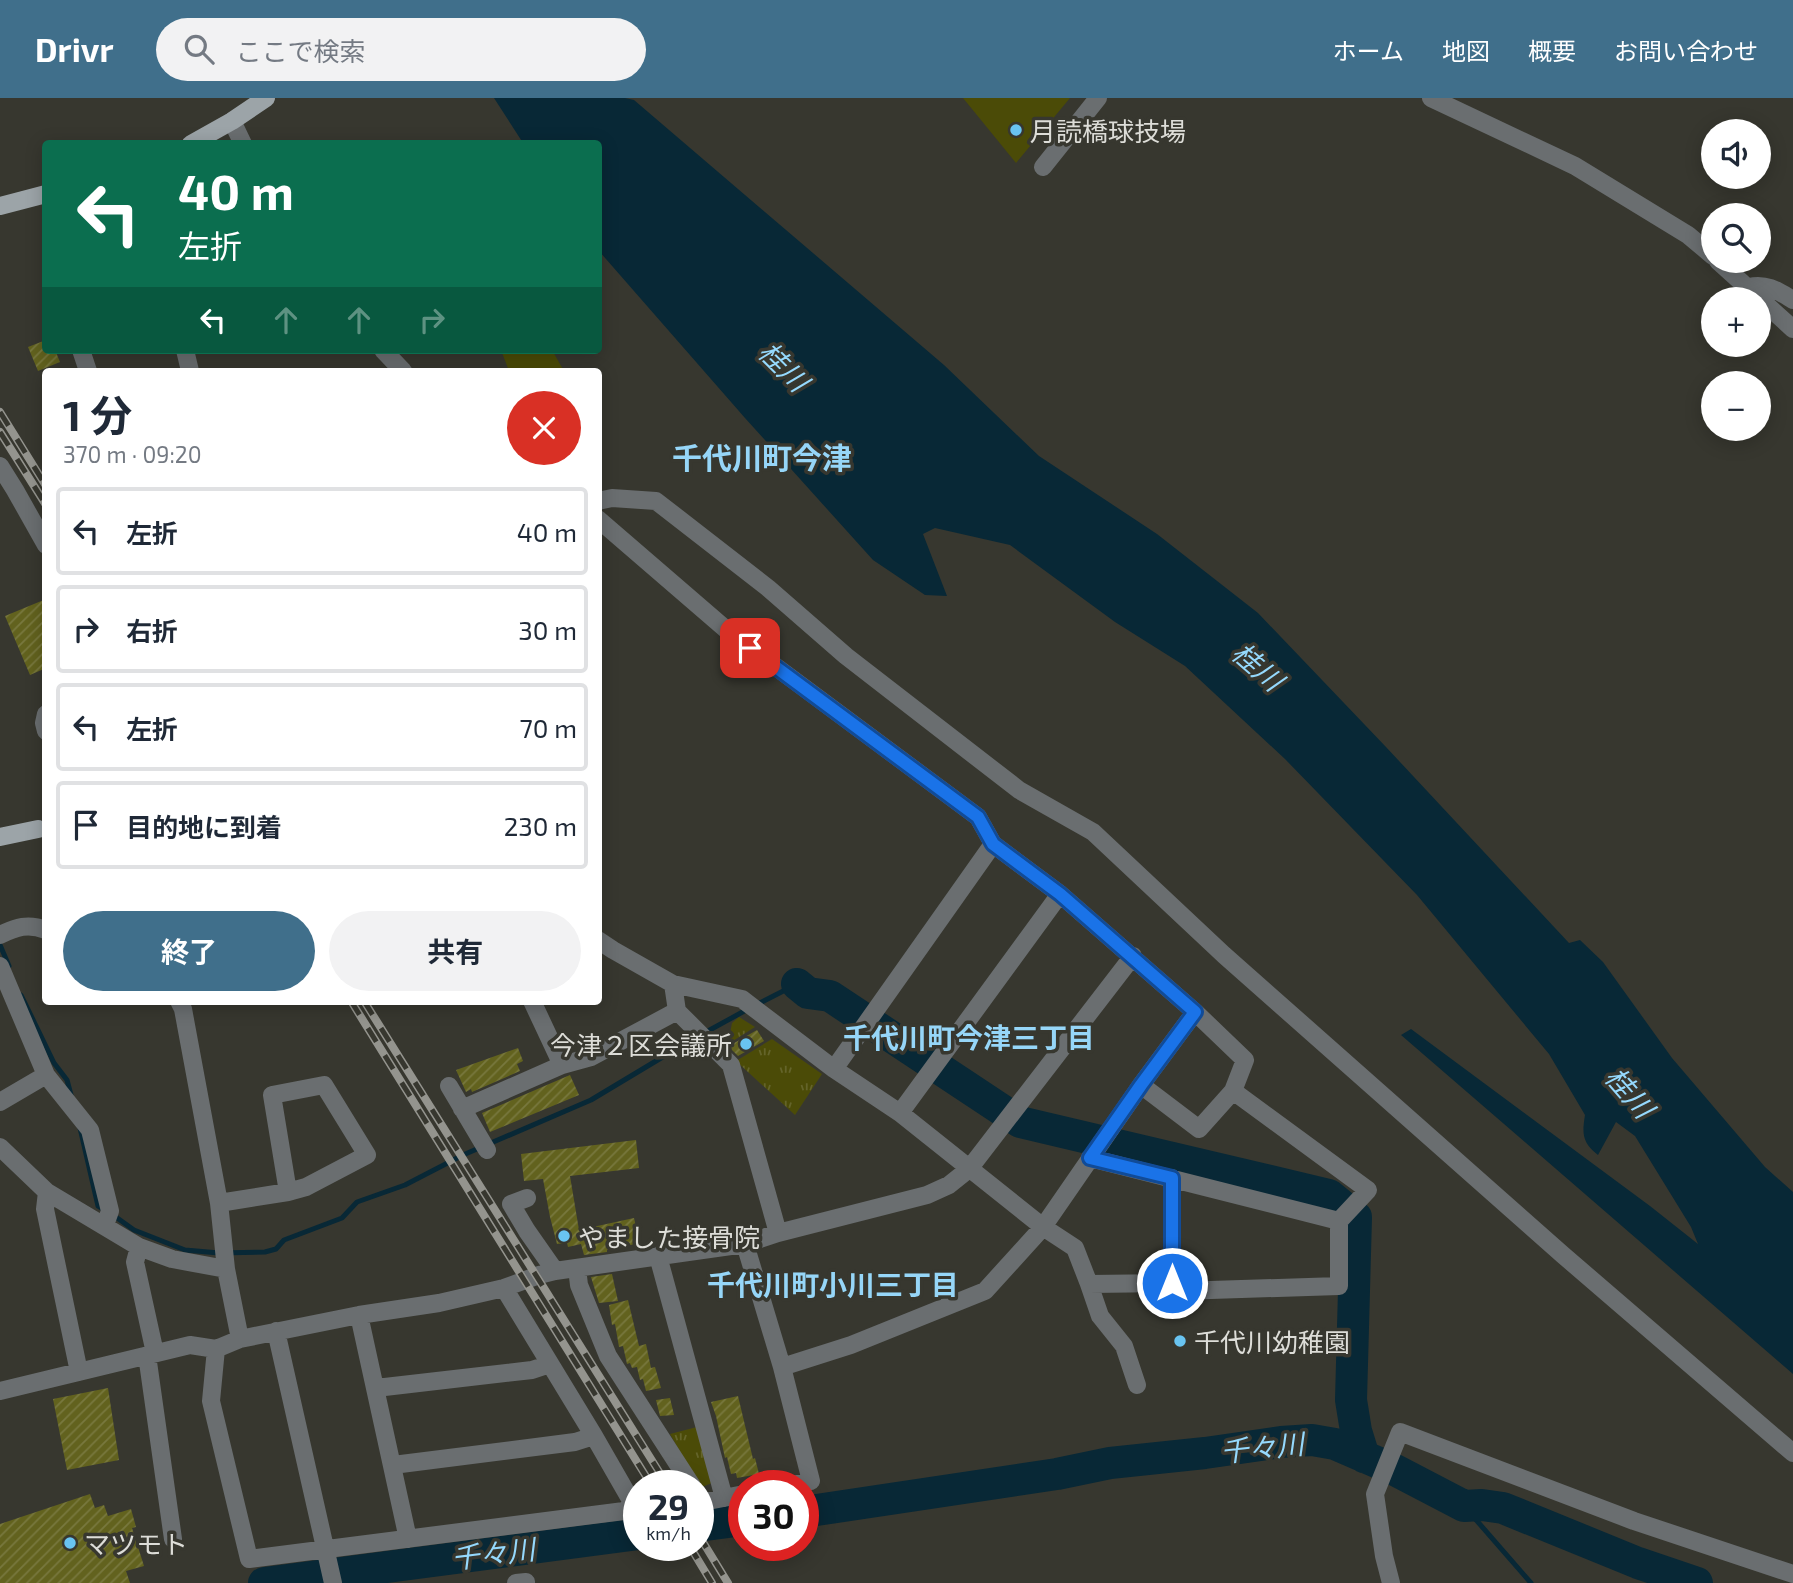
<!DOCTYPE html>
<html lang="ja">
<meta charset="utf-8">
<style>
:root{--surface:#fff;--page:#f2f2f3;--text:#1f2937;--muted:#747a83;--line:#e0e1e3;--accent:#406f8b}
body{margin:0;font-family:"Exo 2","Noto Sans JP",sans-serif;background:var(--page);color:var(--text);height:100vh;display:flex;flex-direction:column;font-size:26px;white-space:nowrap}
*{box-sizing:border-box;margin:0}
p{font-size:23px;color:var(--muted)}
.icon{flex:none;width:38px;height:38px;fill:none;stroke:currentColor;stroke-width:2;stroke-linecap:round;stroke-linejoin:round}
.map{position:relative;flex:1;overflow:hidden}
.sheet{position:absolute;left:42px;top:270px;width:560px;height:637px;display:flex;flex-direction:column;background:var(--surface);border-radius:7px;box-shadow:0 4px 18px #0003}
.sheet>*{flex:none}
.guide{position:absolute;left:42px;top:42px;width:560px;height:214px;border-radius:7px;box-shadow:0 4px 18px #0003;background:#0b6e4f;color:#fff;overflow:hidden}
.controls{position:absolute;left:1701px;top:21px;display:grid;gap:14px}
.controls a{display:grid;place-items:center;width:70px;height:70px;border-radius:50%;background:var(--surface);box-shadow:0 4px 18px #0003;font-size:35px}
.speed{position:absolute;left:623px;top:1372px;display:flex;gap:14px;font-size:35px;font-weight:700;text-align:center}
.speed>*{display:grid;place-content:center;width:91px;height:91px;border-radius:50%;background:var(--surface);box-shadow:0 4px 18px #0003;line-height:1}
.speed small{font-size:18px;font-weight:400}
.speed .limit{border:10px solid #d22;background:#fff;color:#111}
.pin{position:absolute;display:grid;place-items:center;width:60px;height:60px;color:#fff;margin:-30px;border-radius:14px;box-shadow:0 4px 10px #0006}
.me{position:absolute;width:77px;margin:-38px;rotate:0deg;stroke-linejoin:round;filter:drop-shadow(0 0 5px #0008)}
.turn{display:flex;align-items:center;gap:24px;height:147px;padding:0 21px;font-size:32px}
.turn .icon{width:91px;height:91px;stroke-width:2.5}
.turn b{display:block;font-size:49px;line-height:60px}
.lanes{display:flex;align-items:center;height:66px;padding:0 21px;background:#0003;justify-content:center;gap:35px;direction:ltr}
.lanes .off{opacity:.35}
.round{display:grid;place-items:center;flex:none;width:74px;height:74px;border-radius:37px;background:var(--page)}
.headline{display:flex;align-items:center;justify-content:space-between;height:119px;padding:0 21px}
h1{font-size:42px;font-weight:700;line-height:52px}
.action{display:flex;gap:14px;margin-top:auto;padding:14px 21px}
.action a{flex:1;height:80px;border-radius:42px;background:var(--accent);color:#fff;font-size:28px;font-weight:700;line-height:80px;text-align:center}
.action a+a{background:var(--page);color:var(--text)}
ul{padding:0;list-style:none}
li{display:flex;align-items:center;gap:21px;height:88px;margin:0 14px 10px;padding:0 7px;border:4px solid var(--line);border-radius:7px}
li div{flex:1}
li b{display:block;font-size:26px}
li em{font-style:normal}
header{display:flex;align-items:center;gap:42px;box-sizing:border-box;height:98px;padding:0 35px;background:var(--accent);color:#fff}
header strong{font-size:33px}
nav{display:flex;gap:38px;margin-inline-start:auto;font-size:24px}
.search{width:490px;height:63px;background:var(--page);display:flex;align-items:center;gap:18px;box-sizing:border-box;padding:0 24px;border-radius:38px;color:var(--muted);font-size:26px}
.map>svg:first-child{display:block}
.grass{fill:#4b4b07}
.park{fill:url(#park-tufts)}
.water{fill:#082836}
.lines{fill:none;stroke-linecap:round;stroke-linejoin:round}
.stream{stroke:#082836;stroke-width:5}
.river{stroke:#082836;stroke-width:32}
.building{fill:url(#building-hatch)}
.minor{stroke:#6a6e70;stroke-width:18}
.major{stroke:#9ca4a8;stroke-width:18}
.rail-casing{stroke:#94948e;stroke-width:8}
.rail{stroke:#37372f;stroke-width:5;stroke-dasharray:16;stroke-linecap:butt}
.route-casing{stroke:#114b97;stroke-width:18}
.route{stroke:#1a73e8;stroke-width:12}
.poi-dot{fill:#69c4f1;stroke:#37372f;stroke-width:2.5}
.labels{text-anchor:middle;dominant-baseline:central;stroke-width:7;stroke-linejoin:round;paint-order:stroke}
.poi-label{font-size:26px;fill:#ddddd8;stroke:#37372f;text-anchor:start}
.water-label{font-size:28px;font-style:italic;fill:#95d9fd;stroke:#37372f}
.neighbourhood-label{font-size:28px;font-weight:bold;fill:#96d6f8;stroke:#37372f}
.quarter-label{font-size:30px;font-weight:bold;fill:#96d6f8;stroke:#37372f}
</style>
<header>
<strong>Drivr</strong>
<div class="search"><svg class="icon" aria-label="search" viewBox="0 0 24 24"><circle cx="10" cy="10" r="6"/><path d="M15 15l6 6"/></svg>ここで検索</div>
<nav><a>ホーム</a><a>地図</a><a>概要</a><a>お問い合わせ</a></nav>
</header>
<div class="map">
<svg width="1793" height="1485" viewBox="0 0 1793 1485">
<defs>
<pattern id="park-tufts" width="24" height="20" patternUnits="userSpaceOnUse" patternTransform="scale(1.75)"><rect width="24" height="20" fill="#4b4b07"/><path d="M3 7l-1-3M5 7V3M7 7l1-3M15 17l-1-3M17 17v-4M19 17l1-3" fill="none" stroke="#64642a"/></pattern>
<pattern id="building-hatch" width="6" height="6" patternUnits="userSpaceOnUse" patternTransform="scale(1.75)"><rect width="6" height="6" fill="#62621e"/><path d="M-1 1l2-2M0 6l6-6M5 7l2-2" fill="none" stroke="#78783e"/></pattern>
</defs>
<rect width="100%" height="100%" fill="#37372f"/>
<path class="grass" d="M963 0H1070L1016 65Z
M501 252H552L564 273H509Z"/>
<path class="park" d="M739 919 755 929 728 946 732 925Z
M772 941 822 976 795 1017 736 963Z
M697 1329 712 1385 702 1389 695 1380 670 1336Z"/>
<path class="water" d="M494 0H625L634 2 944 267 1039 358 1157 436 1258 515 1386 649 1569 845 1580 842 1603 864 1672 960 1765 1069 1793 1094V1276L1401 937 1411 931 1650 1108 1698 1146 1691 1129 1635 1038 1616 1024 1598 1057C1582 1044 1582 1036 1585 1017L1549 956 1417 797 1285 661 1185 568 1115 524 1010 447 935 430 923 436 947 498 925 497 873 462 745 320 599 153 598 46 523 45Z"/>
<g class="lines">
<path class="stream" d="M0 847 9 868
M21 897 54 965 67 982 71 997
M756 907 797 886
M80 1030 98 1108 105 1112
M113 1117 134 1132 185 1152 219 1155 265 1154 276 1151 284 1142 342 1120 357 1104 405 1087 463 1057 591 1002 686 945 748 911
M1464 1408 1531 1485"/>
<path class="river" d="M797 886 808 895 830 898 1020 1024 1329 1097 1356 1119 1351 1302 1356 1333 1364 1359
M803 1414 1057 1376 1110 1365 1205 1355 1281 1344 1312 1342 1335 1346 1395 1372 1464 1408 1482 1407 1503 1410 1638 1465 1697 1485
M698 1428 744 1422
M264 1485 639 1436"/>
</g>
<path class="building" d="M46 242V252H55L60 264 38 273 28 249Z
M46 501V570L30 577 5 518Z
M757 932 764 943 738 958 730 950 729 948Z
M518 950 523 963 517 966 520 973 472 994 471 991 466 994 456 972Z
M570 977 579 997 490 1034 482 1015Z
M636 1042 639 1070 570 1078 579 1132 634 1120 640 1145 607 1152V1154L584 1157 581 1146 568 1149 567 1145 557 1146 550 1119 543 1081 524 1083 521 1056Z
M612 1176 618 1203 599 1205 591 1179Z
M628 1202 639 1248 646 1246 651 1270 655 1269 661 1290 646 1293 643 1281 640 1282 637 1269 632 1270 630 1265 627 1266 623 1248 619 1249 615 1226 612 1227 609 1207Z
M108 1290 119 1362 67 1372 53 1301Z
M738 1298 753 1361 755 1360 759 1376 737 1380 736 1375 731 1376 727 1359 725 1360 716 1318 711 1304Z
M670 1300 674 1317 660 1318 656 1302Z
M90 1396 95 1410 104 1407 108 1418 131 1411 136 1429 132 1430 144 1468 126 1473 130 1485H0V1426Z"/>
<g class="lines">
<path class="minor" d="M1431 0 1575 68 1688 137 1713 158
M232 23 243 46
M1043 69 1098 0
M1718 163 1793 231
M1749 189C1767 185 1778 193 1793 202
M81 252 88 273
M185 252 190 273
M383 252 403 273
M0 368 15 392 46 447
M598 403 612 400 656 403 768 490 846 558 1019 692 1093 734 1224 857 1563 1157 1793 1355
M598 421 729 534 978 719 993 746 1060 796 1195 914 1141 987 1043 1129 985 1193 851 1247 782 1269
M46 616 44 625 46 633
M0 837C16 829 28 825 46 832
M598 842 613 852 673 886 742 901 834 971 900 1015 1043 1129 1075 1150 1089 1186 1100 1218 1124 1248 1137 1287
M0 868 46 977 0 1004
M673 886 677 913 731 967 778 1135
M179 903 183 911 219 1105 226 1171 240 1241
M532 903 562 967
M834 971 993 746
M46 977 90 1032 110 1113 105 1127
M1141 987 1199 1031 1233 993 1245 962 1195 914
M449 988 487 1052
M462 1011 562 967 591 959 677 913
M900 1015 1060 796
M0 1049 47 1094 139 1149 172 1161 226 1171
M1090 1060 1339 1123
M1172 1080V1185L1180 1193 1339 1188V1123L1368 1092 1233 993
M47 1094 45 1111 79 1274
M527 1100 511 1106 527 1133 555 1173
M219 1105 288 1094 306 1089 367 1057 324 987 272 997 288 1094
M745 1146 782 1269 811 1383 788 1388
M139 1149 135 1164 155 1255
M658 1158 724 1400
M577 1170 579 1187 608 1258 692 1388
M1089 1186 1172 1185
M359 1217 408 1441
M276 1233 333 1485
M216 1251 211 1303 249 1461 624 1413 633 1406 594 1338 504 1190
M147 1257 173 1441
M376 1290 532 1272 550 1266
M0 1293 190 1247 216 1251 240 1241 359 1217 439 1205 504 1190 539 1177 555 1173 745 1146 778 1135 927 1097 949 1087 969 1071 1133 858
M393 1367 575 1344 594 1338
M698 1397 703 1404 744 1396
M516 1485 526 1484
M1391 1485 1384 1458 1375 1396 1400 1334 1634 1423 1793 1476"/>
<path class="major" d="M191 46 232 23 266 0
M0 108 46 96
M0 739 38 731"/>
<defs>
<path id="rail" d="M0 314 46 388
M0 334 46 407
M351 903 652 1388
M364 903 668 1388
M698 1436 728 1485
M689 1447 712 1485"/>
</defs>
<use href="#rail" class="rail-casing"/>
<use href="#rail" class="rail"/>
</g>
<g class="lines">
<defs>
<path id="route" d="M750 550 978 719 993 746 1060 796 1195 914 1141 987 1090 1060 1172 1080V1185"/>
</defs>
<use href="#route" class="route-casing"/>
<use href="#route" class="route"/>
</g>
<g class="poi-dot">
<circle cx="1016" cy="32" r="7"/>
<circle cx="746" cy="946" r="7"/>
<circle cx="564" cy="1138" r="7"/>
<circle cx="1180" cy="1243" r="7"/>
<circle cx="70" cy="1445" r="7"/>
</g>
<g class="labels">
<g class="poi-label">
<text x="1030" y="32">月読橋球技場</text>
<text x="732" y="946" text-anchor="end">今津２区会議所</text>
<text x="578" y="1138">やました接骨院</text>
<text x="1194" y="1243">千代川幼稚園</text>
<text x="84" y="1445">マツモト</text>
</g>
<g class="water-label">
<text transform="translate(784 268) rotate(45)">桂川</text>
<text transform="translate(1258 568) rotate(41)">桂川</text>
<text transform="translate(1630 994) rotate(49)">桂川</text>
<text transform="translate(1262 1349) rotate(-6)">千々川</text>
<text transform="translate(493 1455) rotate(-7)">千々川</text>
</g>
<g class="neighbourhood-label">
<text x="969" y="939">千代川町今津三丁目</text>
<text x="833" y="1186">千代川町小川三丁目</text>
</g>
<g class="quarter-label">
<text x="762" y="359">千代川町今津</text>
</g>
</g>
</svg>
<div class="controls">
<a><svg class="icon" aria-label="sound" viewBox="0 0 24 24"><path d="M4 9h4l5-4v14l-5-4H4zM17 9q2 3 0 6"/></svg></a>
<a><svg class="icon" aria-label="search" viewBox="0 0 24 24"><circle cx="10" cy="10" r="6"/><path d="M15 15l6 6"/></svg></a>
<a>+</a>
<a>−</a>
</div>
<div class="speed"><div>29<small>km/h</small></div><div class="limit">30</div></div>
<div class="pin" style="left:750px;top:550px;background:#d93025"><svg class="icon" aria-label="arrive" viewBox="0 0 24 24"><path d="M6 21V4h12l-3 4 3 4H6"/></svg></div>
<svg class="me" style="left:1172px;top:1185px" viewBox="-20 -20 40 40"><circle r="17" fill="#1a73e8" stroke="#fff" stroke-width="3"/><path d="M0-11L8 9 0 5-8 9z" fill="#fff"/></svg>
<div class="guide">
<div class="turn"><svg class="icon" aria-label="left" viewBox="0 0 24 24"><path d="M17 20v-9H6M10 6l-5 5 5 5"/></svg><div><b>40 m</b>左折</div></div>
<div class="lanes"><svg class="icon" aria-label="left" viewBox="0 0 24 24"><path d="M17 20v-9H6M10 6l-5 5 5 5"/></svg><svg class="icon off" aria-label="ahead" viewBox="0 0 24 24"><path d="M12 20V5M6 11l6-6 6 6"/></svg><svg class="icon off" aria-label="ahead" viewBox="0 0 24 24"><path d="M12 20V5M6 11l6-6 6 6"/></svg><svg class="icon off" aria-label="right" viewBox="0 0 24 24"><path d="M7 20v-9h11M14 6l5 5-5 5"/></svg></div>
</div>
<section class="sheet">
<div class="headline"><div><h1>1 分</h1><p>370 m · 09:20</p></div><a class="round" style="background:#d93025;color:#fff"><svg class="icon" aria-label="close" viewBox="0 0 24 24"><path d="M6 6l12 12M18 6L6 18"/></svg></a></div>
<ul>
<li><svg class="icon" aria-label="left" viewBox="0 0 24 24"><path d="M17 20v-9H6M10 6l-5 5 5 5"/></svg><div><b>左折</b></div><em>40 m</em></li>
<li><svg class="icon" aria-label="right" viewBox="0 0 24 24"><path d="M7 20v-9h11M14 6l5 5-5 5"/></svg><div><b>右折</b></div><em>30 m</em></li>
<li><svg class="icon" aria-label="left" viewBox="0 0 24 24"><path d="M17 20v-9H6M10 6l-5 5 5 5"/></svg><div><b>左折</b></div><em>70 m</em></li>
<li><svg class="icon" aria-label="arrive" viewBox="0 0 24 24"><path d="M6 21V4h12l-3 4 3 4H6"/></svg><div><b>目的地に到着</b></div><em>230 m</em></li>
</ul>
<div class="action"><a>終了</a><a>共有</a></div>
</section>
</div>
